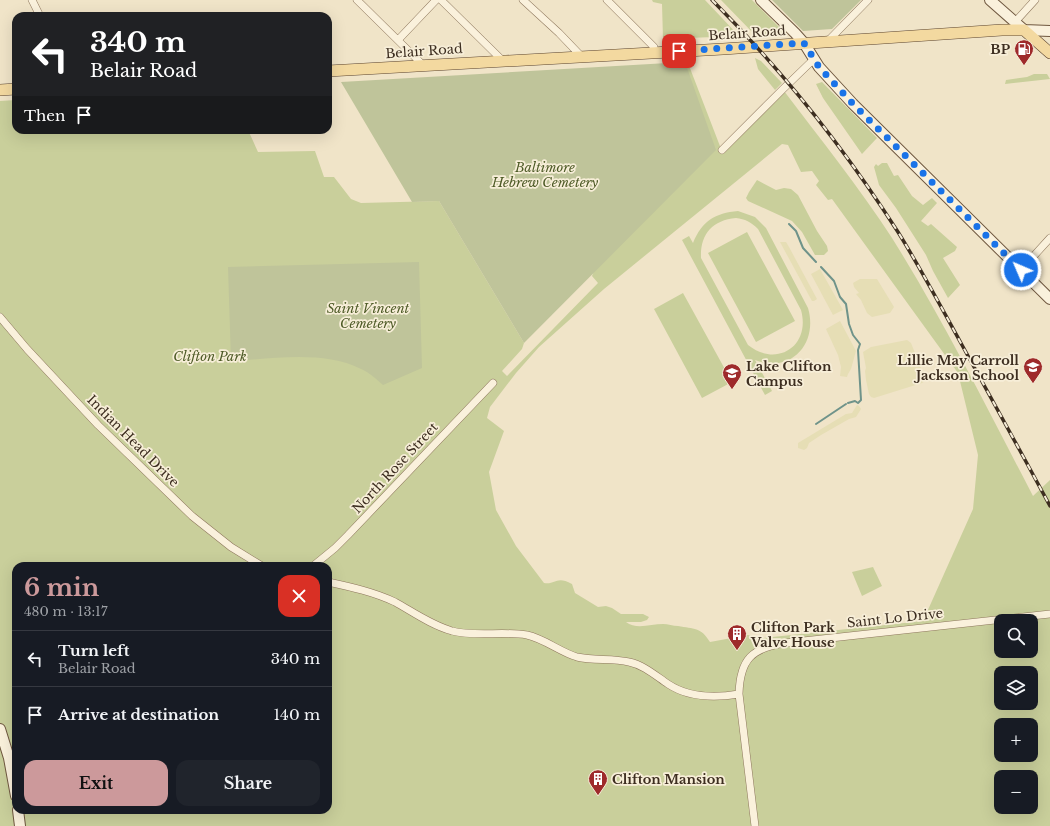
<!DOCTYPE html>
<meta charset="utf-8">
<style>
:root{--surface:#171b24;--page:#20242c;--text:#f1f3f6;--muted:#9ea1a6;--line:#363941;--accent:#cc999b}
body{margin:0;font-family:"Libre Baskerville",serif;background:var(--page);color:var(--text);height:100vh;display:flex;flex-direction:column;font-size:15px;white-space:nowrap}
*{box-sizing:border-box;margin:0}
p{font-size:13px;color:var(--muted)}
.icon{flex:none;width:22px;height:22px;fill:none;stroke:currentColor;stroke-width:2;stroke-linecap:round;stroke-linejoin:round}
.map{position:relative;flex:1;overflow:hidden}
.drawer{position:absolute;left:12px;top:562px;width:320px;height:252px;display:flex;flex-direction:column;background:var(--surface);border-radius:12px;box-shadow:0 4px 16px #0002}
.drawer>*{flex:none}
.hud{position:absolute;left:12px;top:12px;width:320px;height:122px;border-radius:12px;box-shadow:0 4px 16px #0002;background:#202124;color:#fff;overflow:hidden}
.controls{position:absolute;left:994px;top:614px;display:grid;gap:8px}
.controls a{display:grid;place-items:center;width:44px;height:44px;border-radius:8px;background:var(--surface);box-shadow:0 4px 16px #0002;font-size:20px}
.pin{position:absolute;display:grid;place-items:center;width:34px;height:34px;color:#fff;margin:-17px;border-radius:8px;box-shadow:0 2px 6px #0006}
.me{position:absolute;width:44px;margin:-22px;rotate:315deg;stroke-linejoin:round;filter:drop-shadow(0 0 3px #0008)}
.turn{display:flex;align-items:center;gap:14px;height:84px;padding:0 12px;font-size:18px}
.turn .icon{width:52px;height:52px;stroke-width:2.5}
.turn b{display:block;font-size:28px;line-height:34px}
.then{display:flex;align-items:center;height:38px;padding:0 12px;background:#0003;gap:8px;font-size:15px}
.round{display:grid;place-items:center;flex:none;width:42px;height:42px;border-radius:12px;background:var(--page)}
.head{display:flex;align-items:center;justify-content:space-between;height:68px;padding:0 12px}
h1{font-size:24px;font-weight:700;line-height:30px;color:var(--accent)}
.primary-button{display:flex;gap:8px;margin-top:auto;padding:8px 12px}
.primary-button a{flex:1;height:46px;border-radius:12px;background:var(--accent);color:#111;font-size:16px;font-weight:700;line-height:46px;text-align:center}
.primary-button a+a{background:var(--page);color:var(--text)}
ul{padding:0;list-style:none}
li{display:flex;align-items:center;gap:12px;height:56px;padding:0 12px;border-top:1px solid var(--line)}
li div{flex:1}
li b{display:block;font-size:15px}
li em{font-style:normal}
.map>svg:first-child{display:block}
.farmland{fill:#e6deb5}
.green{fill:#c9cf9b;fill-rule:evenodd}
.cemetery{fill:#bfc49a}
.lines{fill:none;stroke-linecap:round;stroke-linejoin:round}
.stream{stroke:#6f938a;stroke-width:2}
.street-casing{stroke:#8d765c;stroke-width:8}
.secondary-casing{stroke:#6f573f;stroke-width:12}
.primary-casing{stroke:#5b4430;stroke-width:12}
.street{stroke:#faf1dc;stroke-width:7}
.secondary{stroke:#faf1dc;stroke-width:10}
.primary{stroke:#f3d9a0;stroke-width:11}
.rail-casing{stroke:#3d2e20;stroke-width:3.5}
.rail{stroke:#f7eed8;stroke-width:2;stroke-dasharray:6;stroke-linecap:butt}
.route{stroke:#1a73e8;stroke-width:7;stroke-dasharray:0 12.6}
.labels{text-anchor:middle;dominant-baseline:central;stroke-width:3.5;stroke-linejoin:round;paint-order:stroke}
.street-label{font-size:13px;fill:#3d2e20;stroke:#f7eed8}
.poi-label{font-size:13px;font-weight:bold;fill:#3d2e20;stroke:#f7eed8;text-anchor:start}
.park-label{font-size:13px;font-style:italic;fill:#4d5a26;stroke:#f7eed8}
</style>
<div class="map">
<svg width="1050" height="826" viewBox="0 0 1050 826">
<rect width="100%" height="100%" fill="#f0e4c8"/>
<path class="farmland" d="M780 242H786L789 247 817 299 814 301H812Z
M820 269 843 310 833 315 811 274Z
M860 279H877L894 307 890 313 872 317 867 313 861 300 856 294 859 293 854 287 853 283Z
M840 321 856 351 851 369 848 374 847 377 840 376 841 367 838 355 826 329Z
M907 340 911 343 925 378V381L922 383 874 398 871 397 869 394 866 380 865 371 866 368 863 352 871 347Z
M857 405 859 406 861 409 856 417 849 419 821 435 809 443 807 448 804 450 798 448V443L846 414 852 413Z"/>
<path class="green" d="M652 0H705L739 36 663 39 662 4 653 2Z
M721 0H752L785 33 755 35Z
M755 58 761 61 782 83 775 90 758 69Z
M688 63 723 154 784 91C821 140 859 187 892 238 944 321 988 410 1033 496L1050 480V826H0V101L16 100V130H248L258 152 315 151 324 177H334L351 199 361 203 439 201 524 343 522 349 502 371 507 376 598 283 592 276 684 64ZM782 144 788 145 801 172 812 171 819 181 816 185 828 200 832 199 958 373 978 455 973 509 923 621 763 638 748 635 710 642C701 627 694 629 678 626 673 626 668 624 663 624 651 624 636 630 626 622H641L647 620 649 617 643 614H621L612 608 606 606 598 607 575 593 572 584C556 575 556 585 544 583L516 546 496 510 489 472 504 431 487 418 490 407 516 373 539 347 604 289ZM16 566H328V810H16ZM1001 621H1031V651H1001ZM1001 673H1031V703H1001ZM1001 725H1031V755H1001ZM1001 777H1031V807H1001Z
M1034 74H1047L1050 79 1005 84 1006 80 1027 77Z
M822 82 877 138 862 154 823 98 816 84Z
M882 163H887L894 176 898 175 912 196 923 205 932 198 937 203 921 221 928 226 931 224 957 247 955 251 943 258 960 285 948 298 933 271 926 255 896 208 879 185 874 167 876 164 878 166Z
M757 180 776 190 784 188 791 189 798 195 817 231 827 246 828 251 824 255H815L802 232 792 221 748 201 746 198 749 192Z
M738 211 755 217 766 228 808 308C817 338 798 368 764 363 761 362 758 361 755 360L772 391 765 395 682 240 689 236 693 243C702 221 715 213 738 211ZM736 218C745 219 751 222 758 229L801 310C811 346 777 368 748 345L701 258C700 235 712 220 736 218Z
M747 232 795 321 756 342 708 253Z
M683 293 732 382 702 398 654 309Z
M873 567 882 586 862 596 852 572Z"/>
<path class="cemetery" d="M772 0H861L832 29 803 31Z
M685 62 716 150 524 343 439 201 412 202 341 82Z
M419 262 422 368 383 385C376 379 370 373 361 369 323 350 273 359 231 361L228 267Z"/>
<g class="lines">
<path class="stream" d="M789 224 796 231 803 248 816 262
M821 267 834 281 840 297 846 304 849 324 853 335 860 344 858 350 861 400 858 403 855 401 848 403
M816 424 846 404"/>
<defs>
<path id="street" d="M32 0 40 16
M357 0 424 66
M441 0 503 61
M523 0 559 33 581 56
M607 0 654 47 655 52
M1015 22 1035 0
M398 40 436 0
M827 42 868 0
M722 150 783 89 814 59
M1021 270 1050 238
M0 317 27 349 98 425 192 516 231 547 262 566
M313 566 335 548 348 535 493 383
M328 582C351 587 374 592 395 602 413 612 431 625 452 631 475 637 503 631 527 635 545 639 560 652 577 657 594 661 612 658 629 662 644 665 656 676 668 684 689 698 715 698 739 694
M755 826 739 694C740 659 752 648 785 643L1050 614"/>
<path id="secondary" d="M761 0 795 33 804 43 819 67 853 104 1050 299
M990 0 1024 30 1050 31
M0 729 9 758 16 796
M18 810 20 826"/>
<path id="primary" d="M328 71 723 49 1002 30H1024L1050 53
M0 90 16 89"/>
</defs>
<use href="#street" class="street-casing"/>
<use href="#secondary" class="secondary-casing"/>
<use href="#primary" class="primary-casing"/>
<use href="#street" class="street"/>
<use href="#secondary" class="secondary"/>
<use href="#primary" class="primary"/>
<defs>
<path id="rail" d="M712 0C782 70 845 149 898 232 921 269 941 307 962 345 991 398 1021 452 1050 506"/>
</defs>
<use href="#rail" class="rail-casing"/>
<use href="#rail" class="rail"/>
</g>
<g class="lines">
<path class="route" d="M679 51 804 43 819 67 853 104 1021 270"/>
</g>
<defs>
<symbol id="fuel-pin" viewBox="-11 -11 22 30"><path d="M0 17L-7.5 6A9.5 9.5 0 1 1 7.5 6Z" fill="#9e2a2b" stroke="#f7eed8"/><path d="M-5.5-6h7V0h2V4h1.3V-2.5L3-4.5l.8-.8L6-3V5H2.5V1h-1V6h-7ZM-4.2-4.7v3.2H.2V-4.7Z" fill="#fff"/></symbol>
<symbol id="school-pin" viewBox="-11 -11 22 30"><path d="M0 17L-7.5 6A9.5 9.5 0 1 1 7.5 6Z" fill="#9e2a2b" stroke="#f7eed8"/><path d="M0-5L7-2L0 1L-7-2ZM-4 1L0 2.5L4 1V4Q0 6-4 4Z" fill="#fff"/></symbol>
<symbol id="building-pin" viewBox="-11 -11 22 30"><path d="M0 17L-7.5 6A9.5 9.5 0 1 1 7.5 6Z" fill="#9e2a2b" stroke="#f7eed8"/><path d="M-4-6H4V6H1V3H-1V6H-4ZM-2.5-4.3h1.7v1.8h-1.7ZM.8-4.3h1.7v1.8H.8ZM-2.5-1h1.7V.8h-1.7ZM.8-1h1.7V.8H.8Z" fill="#fff"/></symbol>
</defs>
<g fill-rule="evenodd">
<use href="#fuel-pin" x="1013" y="38" width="22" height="30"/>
<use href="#school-pin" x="1022" y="356" width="22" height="30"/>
<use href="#school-pin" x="721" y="362" width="22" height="30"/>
<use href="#building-pin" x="726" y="623" width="22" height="30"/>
<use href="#building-pin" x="587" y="768" width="22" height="30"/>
</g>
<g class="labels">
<g class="street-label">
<text transform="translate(747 33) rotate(-4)">Belair Road</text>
<text transform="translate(424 51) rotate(-4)">Belair Road</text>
<text transform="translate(133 441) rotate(45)">Indian Head Drive</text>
<text transform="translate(395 468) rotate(-47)">North Rose Street</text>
<text transform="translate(895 618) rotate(-6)">Saint Lo Drive</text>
</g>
<g class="poi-label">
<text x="1010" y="49" text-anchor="end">BP</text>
<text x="1019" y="360" text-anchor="end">Lillie May Carroll<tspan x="1019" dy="15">Jackson School</tspan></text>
<text x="746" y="366">Lake Clifton<tspan x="746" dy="15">Campus</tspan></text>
<text x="751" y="627">Clifton Park<tspan x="751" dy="15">Valve House</tspan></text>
<text x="612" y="779">Clifton Mansion</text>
</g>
<g class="park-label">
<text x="545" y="167">Baltimore<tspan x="545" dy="15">Hebrew Cemetery</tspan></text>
<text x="368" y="308">Saint Vincent<tspan x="368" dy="15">Cemetery</tspan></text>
<text x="210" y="356">Clifton Park</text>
</g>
</g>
</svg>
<div class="controls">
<a><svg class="icon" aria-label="search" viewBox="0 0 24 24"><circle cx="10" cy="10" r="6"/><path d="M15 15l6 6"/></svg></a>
<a><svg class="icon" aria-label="layers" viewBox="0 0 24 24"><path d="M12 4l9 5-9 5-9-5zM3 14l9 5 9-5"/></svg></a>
<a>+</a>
<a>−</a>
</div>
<div class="pin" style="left:679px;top:51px;background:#d93025"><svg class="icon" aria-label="arrive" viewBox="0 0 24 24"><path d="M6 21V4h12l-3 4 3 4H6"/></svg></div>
<svg class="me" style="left:1021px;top:270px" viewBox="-20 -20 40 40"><circle r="17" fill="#1a73e8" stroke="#fff" stroke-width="3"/><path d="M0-11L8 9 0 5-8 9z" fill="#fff"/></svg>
<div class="hud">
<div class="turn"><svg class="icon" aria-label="left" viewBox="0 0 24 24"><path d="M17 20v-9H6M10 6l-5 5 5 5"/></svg><div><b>340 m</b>Belair Road</div></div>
<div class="then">Then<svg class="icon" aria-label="arrive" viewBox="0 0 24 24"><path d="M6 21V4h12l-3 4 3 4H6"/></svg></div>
</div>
<section class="drawer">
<div class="head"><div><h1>6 min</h1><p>480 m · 13:17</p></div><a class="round" style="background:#d93025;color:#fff"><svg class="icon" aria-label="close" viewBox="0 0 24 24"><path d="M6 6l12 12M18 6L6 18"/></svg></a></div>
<ul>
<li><svg class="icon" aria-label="left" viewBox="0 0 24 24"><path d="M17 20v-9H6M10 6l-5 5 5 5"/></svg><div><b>Turn left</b><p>Belair Road</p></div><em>340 m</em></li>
<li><svg class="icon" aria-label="arrive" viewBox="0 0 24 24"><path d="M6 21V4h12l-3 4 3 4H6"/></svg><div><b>Arrive at destination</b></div><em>140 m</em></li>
</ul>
<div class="primary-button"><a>Exit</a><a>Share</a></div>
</section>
</div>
